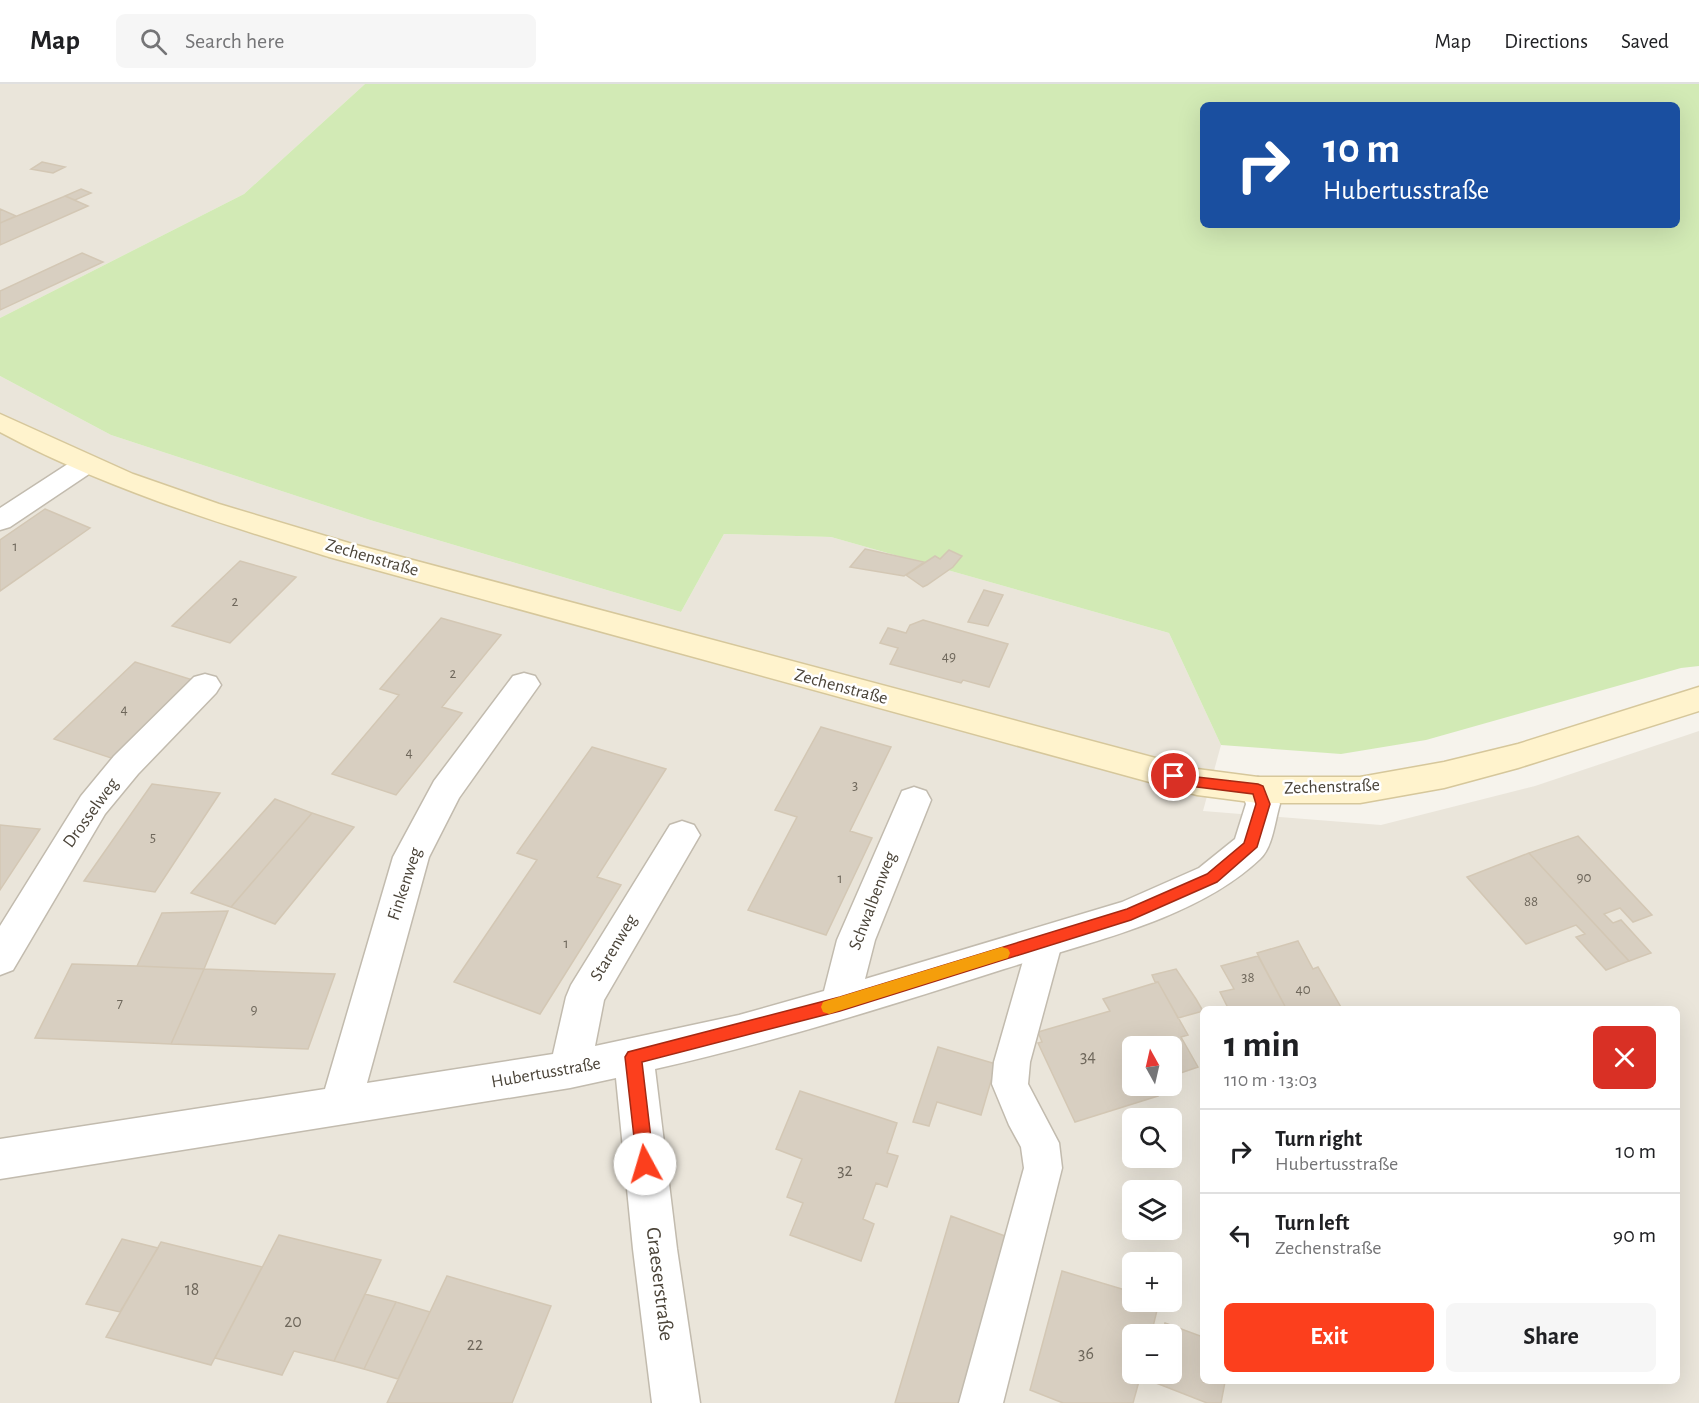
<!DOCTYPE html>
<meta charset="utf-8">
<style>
:root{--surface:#fff;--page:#f6f6f6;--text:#202124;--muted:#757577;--line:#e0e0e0;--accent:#fc3f1d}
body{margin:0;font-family:"Alegreya Sans",sans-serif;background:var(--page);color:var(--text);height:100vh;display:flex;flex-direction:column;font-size:22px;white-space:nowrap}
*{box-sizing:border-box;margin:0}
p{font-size:20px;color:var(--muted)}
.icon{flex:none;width:33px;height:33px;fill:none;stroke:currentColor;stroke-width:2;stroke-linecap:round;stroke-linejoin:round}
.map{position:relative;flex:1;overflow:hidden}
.panel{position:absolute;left:1200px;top:922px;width:480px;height:378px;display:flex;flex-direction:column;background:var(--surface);border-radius:9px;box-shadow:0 6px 24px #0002}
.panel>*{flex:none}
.guide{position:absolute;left:1200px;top:18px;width:480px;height:126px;border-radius:9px;box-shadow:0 6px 24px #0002;background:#1a4fa0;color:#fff;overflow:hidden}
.needle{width:39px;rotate:352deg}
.buttons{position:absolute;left:1122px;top:952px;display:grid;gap:12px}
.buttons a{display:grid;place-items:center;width:60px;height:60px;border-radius:9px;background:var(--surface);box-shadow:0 6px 24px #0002;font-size:30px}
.pin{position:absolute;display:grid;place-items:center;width:51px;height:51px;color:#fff;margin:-26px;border:3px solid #fff;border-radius:50%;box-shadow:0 2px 6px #0007}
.me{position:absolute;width:66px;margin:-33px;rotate:354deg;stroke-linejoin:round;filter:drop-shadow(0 0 4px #0008)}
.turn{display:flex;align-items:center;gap:21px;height:126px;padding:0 24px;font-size:27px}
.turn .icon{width:78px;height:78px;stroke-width:2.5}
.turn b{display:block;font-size:42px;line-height:51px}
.round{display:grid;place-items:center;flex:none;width:63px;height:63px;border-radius:9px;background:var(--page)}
.head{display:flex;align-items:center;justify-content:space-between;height:102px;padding:0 24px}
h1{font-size:36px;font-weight:700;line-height:45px}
.primary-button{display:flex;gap:12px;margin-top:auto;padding:12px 24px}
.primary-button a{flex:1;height:69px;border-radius:9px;background:var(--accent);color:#fff;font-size:24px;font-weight:700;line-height:69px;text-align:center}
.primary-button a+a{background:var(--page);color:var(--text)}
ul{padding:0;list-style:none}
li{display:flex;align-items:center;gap:18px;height:84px;padding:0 24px;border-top:2px solid var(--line)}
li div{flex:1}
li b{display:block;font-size:22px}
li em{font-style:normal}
header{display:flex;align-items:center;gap:36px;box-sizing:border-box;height:84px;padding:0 30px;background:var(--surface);border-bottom:2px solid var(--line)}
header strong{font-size:28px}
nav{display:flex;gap:33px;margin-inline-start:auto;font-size:21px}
.search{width:420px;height:54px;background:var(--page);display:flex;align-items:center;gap:15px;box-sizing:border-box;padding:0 21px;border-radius:9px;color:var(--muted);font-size:22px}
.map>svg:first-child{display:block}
.residential{fill:#eae5da;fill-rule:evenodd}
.green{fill:#d2eab5;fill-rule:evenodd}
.building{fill:#d8cfc1;stroke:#d3c7b4;stroke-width:1.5}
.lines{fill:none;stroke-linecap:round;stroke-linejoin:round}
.lane-casing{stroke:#c2bbae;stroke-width:3}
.street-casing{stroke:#c2bbae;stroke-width:3}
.secondary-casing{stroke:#d6c79b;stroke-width:3}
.lane{fill:#fff;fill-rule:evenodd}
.street{fill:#fff;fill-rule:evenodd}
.secondary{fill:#fff3cd;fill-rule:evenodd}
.route{fill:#fc3f1d;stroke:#a42913;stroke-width:1.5}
.slow{fill:#f59e0b}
.labels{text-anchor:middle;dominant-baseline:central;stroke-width:5;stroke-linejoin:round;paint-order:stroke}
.number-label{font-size:15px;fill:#6e675b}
.street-label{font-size:18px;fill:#4b4439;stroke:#fff}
.near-number-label{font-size:18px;fill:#6e675b}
.near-street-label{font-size:21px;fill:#4b4439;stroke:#fff}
</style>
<header>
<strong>Map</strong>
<div class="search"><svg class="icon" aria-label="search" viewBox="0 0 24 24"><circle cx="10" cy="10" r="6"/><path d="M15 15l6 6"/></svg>Search here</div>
<nav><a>Map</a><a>Directions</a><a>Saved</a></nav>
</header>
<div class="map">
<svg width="1699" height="1319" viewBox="0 0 1699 1319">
<rect width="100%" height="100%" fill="#f6f3ec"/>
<path class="residential" d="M0 0H365L244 110 0 234Z
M0 292 111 351 370 436 681 528 724 450 831 453 1169 549 1221 661 1203 727 1381 741 1535 702 1699 647V1319H0ZM1203 926H1677V1298H1203ZM1132 963H1172V1002H1132ZM1132 1035H1172V1074H1132ZM1132 1107H1172V1146H1132ZM1132 1179H1172V1218H1132ZM1132 1251H1172V1290H1132Z"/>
<path class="green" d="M365 0H1699V582L1681 584 1426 656 1341 670 1221 661 1169 549 831 453 724 450 681 528 370 436 111 351 0 292V234L244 110ZM1203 21H1677V141H1203Z"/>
<path class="building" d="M42 78 65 83 53 89 31 85Z
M81 105 91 109 75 116 65 112Z
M65 112 88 122 0 161V139Z
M0 125 16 132 0 139Z
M82 169 103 178 0 226V207Z
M45 425 90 444 0 507V456Z
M865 465 924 478 904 492 850 483Z
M949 466 962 472 953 483 927 501 923 503 906 491 935 472 940 475Z
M240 477 296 493 230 559 172 542Z
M984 506 1003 511 988 542 968 538Z
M441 534 501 551 442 623 462 629 396 711 332 690 399 611 380 605Z
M923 536 1008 560 989 603 963 596 961 599 890 580 898 564 880 559 888 544 906 549 910 541Z
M135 578 193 596 114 675 54 655Z
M821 643 891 663 850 747 872 754 826 851 748 826 797 733 775 726Z
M592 663 666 685 597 793 621 801 540 930 454 898 537 776 517 769Z
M152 700 220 709 155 808 84 797Z
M275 715 312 729 231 823 191 809Z
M312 729 354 743 275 840 231 823Z
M0 741 40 745 0 806Z
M1578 752 1652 831 1633 838 1620 824 1604 830 1613 839 1621 836 1651 869 1629 877 1529 769Z
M1529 769 1629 877 1606 886 1576 853 1585 850 1576 841 1526 860 1467 793Z
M228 827 204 885 137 882 162 829Z
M1298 857 1313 885 1318 883 1342 925 1287 926 1257 869Z
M1258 872 1287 926H1229L1220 908 1234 905 1221 882Z
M72 880 137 882 204 885 171 960 35 954Z
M204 885 335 890 308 965 171 960Z
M1176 885 1196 915 1203 927 1178 934 1158 898H1155L1152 891Z
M1158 898 1188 951 1181 953 1198 983 1172 992V963H1132V1002H1153L1158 1012 1075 1038 1038 959 1042 958 1038 948 1110 927 1103 915Z
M938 963 996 980 981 1031 937 1018 929 1042 913 1038Z
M800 1007 897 1039 887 1069 898 1072 887 1103 876 1099 863 1135 874 1140 861 1177 790 1151 803 1119 787 1113 802 1075 776 1065Z
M951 1132 1005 1152 960 1319H895Z
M279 1151 381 1176 334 1277 294 1267 282 1291 215 1274Z
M122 1155 158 1164 120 1228 86 1220Z
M161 1158 262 1183 211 1281 106 1253Z
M1062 1187 1132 1208V1218H1159L1151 1251H1132V1290H1141L1133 1319H1063L1030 1306Z
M447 1192 551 1222 512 1319H387Z
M365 1210 396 1218 364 1285 334 1277Z
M396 1218 430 1228 398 1295 364 1285Z
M1165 1239 1203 1253V1298H1225L1221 1319H1207L1151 1297 1153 1290H1172V1251H1162Z"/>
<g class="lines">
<defs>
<path id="lane" d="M1046 842 1058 846 1063 856 1030 978 1028 1000 1059 1059 1062 1084 1003 1319H959L1024 1084 1021 1063 1009 1041 992 1000 994 978 1029 856 1034 846Z"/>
<path id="street" d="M86 372 95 374 99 380 95 386 10 443 0 446V424L77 374Z
M524 589 535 592 540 600 459 714 429 773 367 999 553 970 566 913 571 901 670 741 682 737 694 741 700 751 604 916 595 962 739 931 824 907 837 856 902 707 914 703 926 707 931 716 875 856 865 895 1122 818 1199 784 1235 755 1246 720 1241 706 1246 697 1258 693 1270 697 1280 720C1275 736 1273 763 1260 775 1197 835 1087 859 1004 885 889 922 774 958 655 985L677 1165 700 1319H652L633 1165 616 994 570 1004 0 1095V1055L325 1005 393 773 434 697 513 592Z
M205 590 216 593 221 601 216 609 138 690 105 730 13 886 0 891V842L81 712 114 672 194 593Z"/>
<path id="secondary" d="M0 330 133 390 219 420 349 459 1197 685 1258 693H1360L1444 678 1518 660 1699 603V627L1518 684 1444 704 1360 719H1258L1197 711 329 473C216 438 104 404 0 348Z"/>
</defs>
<use href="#lane" class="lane-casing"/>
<use href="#street" class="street-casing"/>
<use href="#secondary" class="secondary-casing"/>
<use href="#lane" class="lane"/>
<use href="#street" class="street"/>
<use href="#secondary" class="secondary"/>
</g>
<path class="route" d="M1174 687 1197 693 1258 700 1263 702 1270 720 1257 763 1217 798 1131 836 840 927 642 978 654 1080 651 1086 645 1088 639 1086 637 1080 625 973 628 968 840 913 1127 825 1207 790 1244 759 1256 720 1253 710 1197 703 1169 696 1167 692Z"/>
<path class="slow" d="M1002 863 1008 865 1010 869 1008 874 829 930 823 928 821 923 823 918 829 916Z"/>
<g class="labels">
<g class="number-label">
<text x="15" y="462">1</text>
<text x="235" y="517">2</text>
<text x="949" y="572">49</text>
<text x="453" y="589">2</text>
<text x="124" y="625">4</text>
<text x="409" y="668">4</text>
<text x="855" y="701">3</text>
<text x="153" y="753">5</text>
<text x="1584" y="793">90</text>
<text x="840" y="794">1</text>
<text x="1531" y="817">88</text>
<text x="566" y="859">1</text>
<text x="1248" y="893">38</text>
<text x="1303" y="905">40</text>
<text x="120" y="919">7</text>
<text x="254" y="925">9</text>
</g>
<g class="street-label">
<text transform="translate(372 474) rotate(16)">Zechenstraße</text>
<text transform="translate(841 603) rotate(15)">Zechenstraße</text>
<text transform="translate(1332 703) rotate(-2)">Zechenstraße</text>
<text transform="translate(91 729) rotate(-54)">Drosselweg</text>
<text transform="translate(405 800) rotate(-72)">Finkenweg</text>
<text transform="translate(873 817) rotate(-69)">Schwalbenweg</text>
<text transform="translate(614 864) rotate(-59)">Starenweg</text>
<text transform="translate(546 989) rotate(-10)">Hubertusstraße</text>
</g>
<g class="near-number-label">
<text x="1088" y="973">34</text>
<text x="845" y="1087">32</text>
<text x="192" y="1206">18</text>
<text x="293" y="1238">20</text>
<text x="475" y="1261">22</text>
<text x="1086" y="1270">36</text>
</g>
<g class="near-street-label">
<text transform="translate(660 1200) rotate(83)">Graeserstraße</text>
</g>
</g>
</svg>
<div class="buttons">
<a><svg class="needle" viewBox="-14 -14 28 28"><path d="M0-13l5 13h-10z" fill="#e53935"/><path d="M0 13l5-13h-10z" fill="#757577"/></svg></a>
<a><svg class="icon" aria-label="search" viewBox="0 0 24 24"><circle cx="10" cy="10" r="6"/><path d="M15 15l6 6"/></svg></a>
<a><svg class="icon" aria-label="layers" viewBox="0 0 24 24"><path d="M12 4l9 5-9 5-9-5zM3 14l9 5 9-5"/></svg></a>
<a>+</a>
<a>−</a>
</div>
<div class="pin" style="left:1174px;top:692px;background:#d93025"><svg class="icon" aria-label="arrive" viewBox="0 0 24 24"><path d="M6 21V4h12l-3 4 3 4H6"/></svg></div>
<svg class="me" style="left:645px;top:1080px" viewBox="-20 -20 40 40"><circle r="19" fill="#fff"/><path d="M0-13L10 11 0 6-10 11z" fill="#fc3f1d"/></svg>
<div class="guide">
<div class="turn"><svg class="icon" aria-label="right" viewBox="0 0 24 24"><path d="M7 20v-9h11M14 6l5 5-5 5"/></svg><div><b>10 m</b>Hubertusstraße</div></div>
</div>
<section class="panel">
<div class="head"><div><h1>1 min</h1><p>110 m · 13:03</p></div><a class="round" style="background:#d93025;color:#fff"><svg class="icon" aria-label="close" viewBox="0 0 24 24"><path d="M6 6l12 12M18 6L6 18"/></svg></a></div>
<ul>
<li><svg class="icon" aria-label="right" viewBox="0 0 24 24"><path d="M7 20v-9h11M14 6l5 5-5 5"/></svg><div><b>Turn right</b><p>Hubertusstraße</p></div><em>10 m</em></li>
<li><svg class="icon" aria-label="left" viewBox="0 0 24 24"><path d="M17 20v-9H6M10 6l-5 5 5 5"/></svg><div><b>Turn left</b><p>Zechenstraße</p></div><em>90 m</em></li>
</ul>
<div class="primary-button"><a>Exit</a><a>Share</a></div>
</section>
</div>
